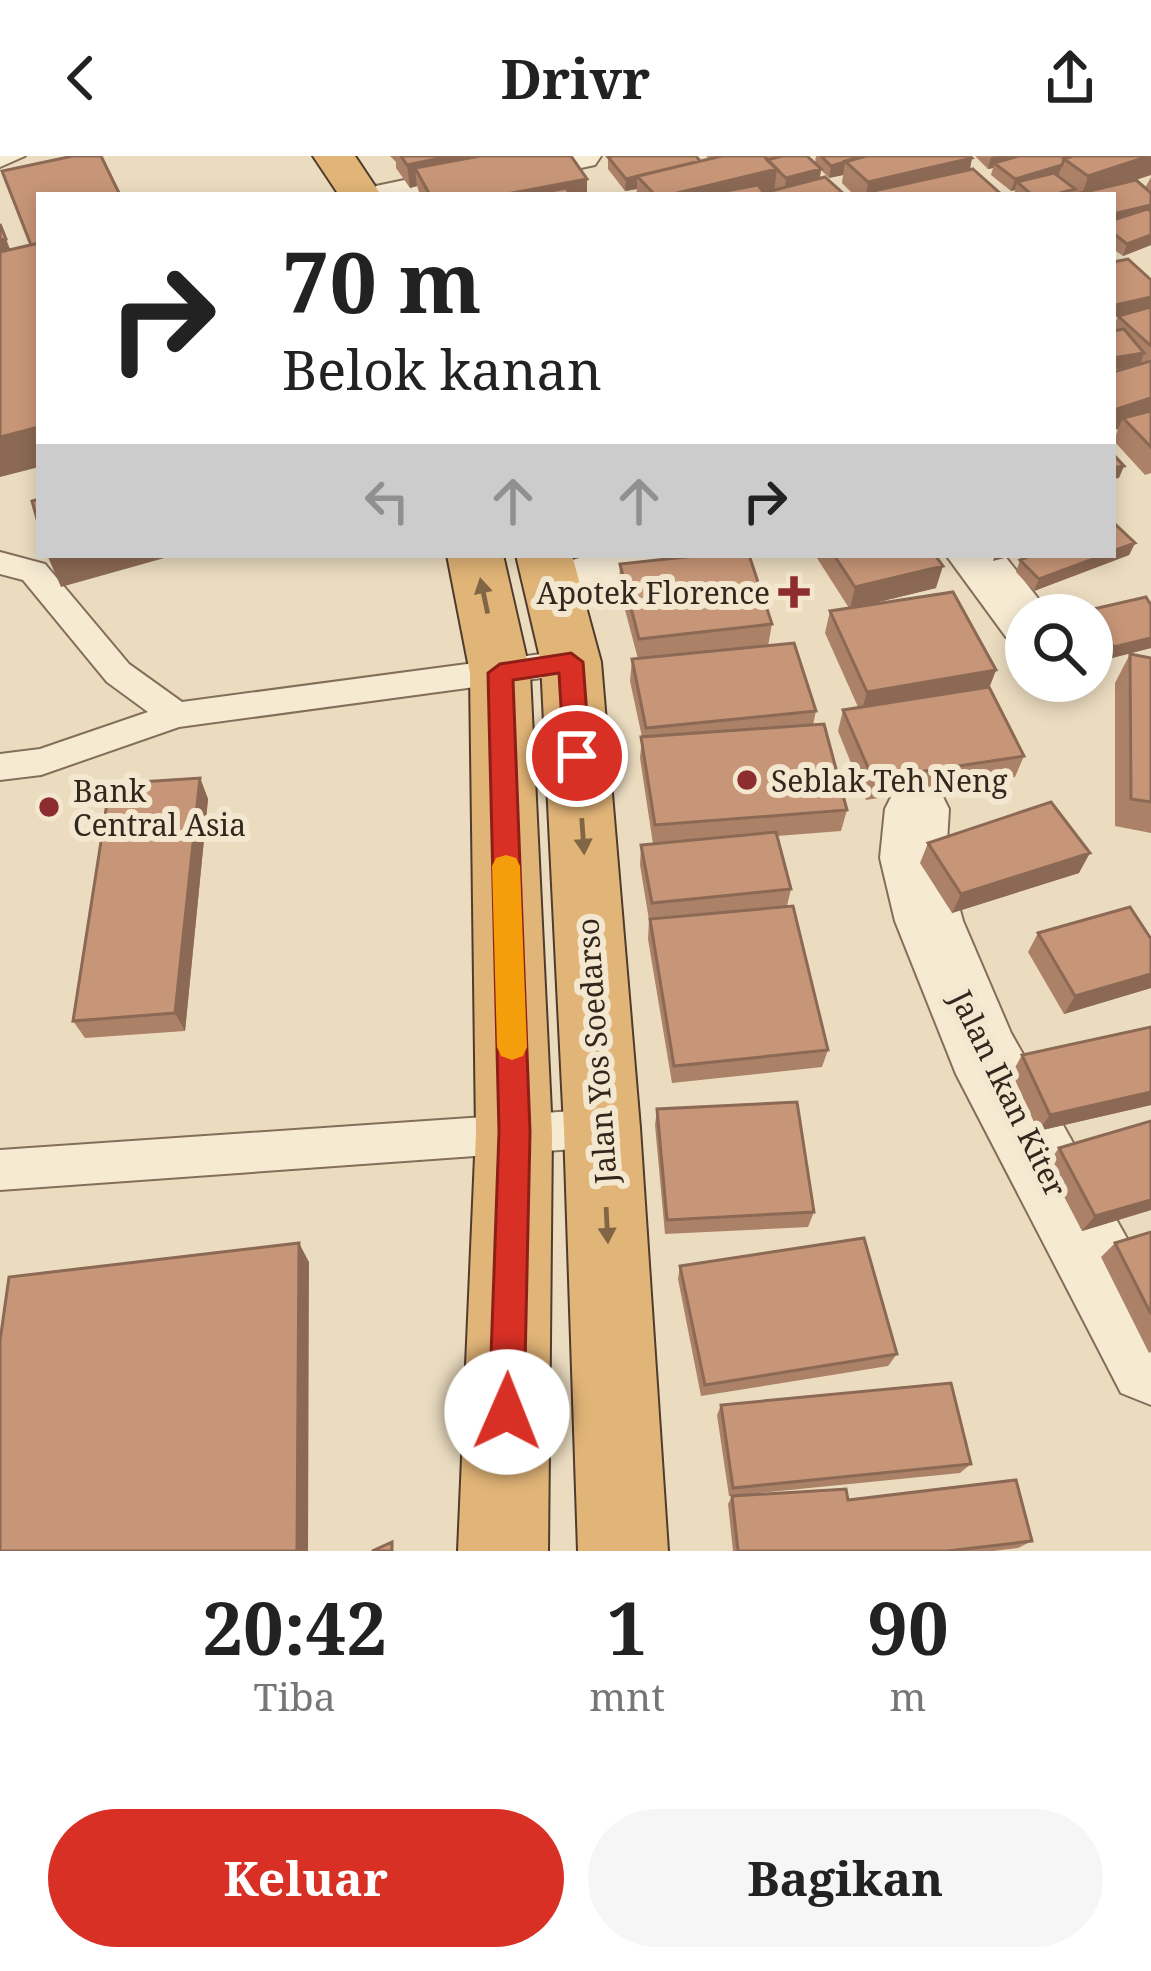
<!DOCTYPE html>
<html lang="id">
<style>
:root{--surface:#fff;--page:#f6f6f6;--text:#222;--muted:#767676;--accent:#d93025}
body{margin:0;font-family:"Noto Serif",serif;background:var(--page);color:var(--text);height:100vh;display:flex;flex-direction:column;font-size:45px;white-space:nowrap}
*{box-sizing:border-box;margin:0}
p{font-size:39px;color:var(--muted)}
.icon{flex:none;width:66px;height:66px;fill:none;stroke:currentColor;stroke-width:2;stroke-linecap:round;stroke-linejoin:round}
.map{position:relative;height:1395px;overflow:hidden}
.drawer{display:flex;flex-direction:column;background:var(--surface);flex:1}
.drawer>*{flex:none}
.hud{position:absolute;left:36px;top:36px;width:1080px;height:366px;border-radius:0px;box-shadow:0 6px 18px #0003;background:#fff;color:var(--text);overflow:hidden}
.fabs{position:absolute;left:1005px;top:438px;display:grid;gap:24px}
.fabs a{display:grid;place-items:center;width:108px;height:108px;border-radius:50%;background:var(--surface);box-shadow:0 6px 18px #0003;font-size:60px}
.pin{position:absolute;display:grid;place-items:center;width:102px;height:102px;color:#fff;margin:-51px;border:6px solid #fff;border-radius:50%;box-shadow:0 3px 12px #0007}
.me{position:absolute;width:132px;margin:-66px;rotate:1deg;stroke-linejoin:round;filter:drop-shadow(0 0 9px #0008)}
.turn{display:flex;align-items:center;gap:42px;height:252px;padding:0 48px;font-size:54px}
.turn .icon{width:156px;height:156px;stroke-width:2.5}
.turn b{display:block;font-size:84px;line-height:102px}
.lanes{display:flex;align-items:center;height:114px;padding:0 48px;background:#0003;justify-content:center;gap:60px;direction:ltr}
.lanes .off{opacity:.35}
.eta{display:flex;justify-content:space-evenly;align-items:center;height:204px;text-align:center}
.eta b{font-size:72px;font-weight:700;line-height:84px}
.primary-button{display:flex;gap:24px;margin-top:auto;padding:24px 48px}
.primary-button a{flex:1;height:138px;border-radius:72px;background:var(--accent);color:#fff;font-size:48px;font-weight:700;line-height:138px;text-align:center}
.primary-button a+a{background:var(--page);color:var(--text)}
header{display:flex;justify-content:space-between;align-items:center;height:156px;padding:0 48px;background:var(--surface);font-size:54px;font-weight:700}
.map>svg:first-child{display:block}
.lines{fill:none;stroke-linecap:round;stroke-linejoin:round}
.service-casing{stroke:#836e59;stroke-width:4}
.minor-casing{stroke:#836e59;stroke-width:4}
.trunk-casing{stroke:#503c2e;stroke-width:4}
.service{fill:#f6ead3;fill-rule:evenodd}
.minor{fill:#f6ead3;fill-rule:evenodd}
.trunk{fill:#e1b477;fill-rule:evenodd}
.wall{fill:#ab8167}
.shaded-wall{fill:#8b6954}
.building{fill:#c79678;stroke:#8b6954;stroke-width:3}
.oneway{fill:#816646}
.route{fill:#d93025;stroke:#8d1f18;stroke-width:3}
.slow{fill:#f59e0b}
.poi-dot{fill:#8e2d31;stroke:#f3e7cf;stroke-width:4.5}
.labels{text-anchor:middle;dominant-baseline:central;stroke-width:12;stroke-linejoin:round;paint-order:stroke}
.poi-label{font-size:30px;fill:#33271d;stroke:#f3e7cf;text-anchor:start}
.street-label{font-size:30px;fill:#33271d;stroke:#f3e7cf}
</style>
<header><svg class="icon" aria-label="back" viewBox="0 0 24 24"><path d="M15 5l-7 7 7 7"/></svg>Drivr<svg class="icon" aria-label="share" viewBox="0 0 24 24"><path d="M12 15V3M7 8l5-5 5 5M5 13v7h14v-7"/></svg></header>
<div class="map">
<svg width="1151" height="1395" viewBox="0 0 1151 1395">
<rect width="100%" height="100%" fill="#ebdcc0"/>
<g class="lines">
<defs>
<path id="service" d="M0 0H25L0 11Z
M0 396 45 408 129 508 182 546 571 494 582 498 587 506 582 514 571 518 179 571 41 619 0 624V598L40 593 148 556 107 526 23 424 0 418Z
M602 953 617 958 623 972 617 986 602 991 0 1034V994Z"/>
<path id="minor" d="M519 0H601L595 9 453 39H370L376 30Z
M592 399H704L696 413 551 448 531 442 523 428 531 414Z
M946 399H1004L1051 459H1026V487L1006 481Z
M917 627 940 635 949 653 946 702 963 765 1011 877 1151 1125V1249L1121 1237 956 918 895 765 880 702 885 653 894 635Z"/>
<path id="trunk" d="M313 0H355L381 39H339Z
M447 399H503L530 517 552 977 548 1395H458L476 977 470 517Z
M516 399H572L601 506 640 972 668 1395H578L564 972 541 506Z"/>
</defs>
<use href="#service" class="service-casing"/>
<use href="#minor" class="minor-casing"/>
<use href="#trunk" class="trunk-casing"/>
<use href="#service" class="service"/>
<use href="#minor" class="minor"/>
<use href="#trunk" class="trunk"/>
</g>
<path class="wall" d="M390 0H571L587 39H420L417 30 410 32 396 12V6Z
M706 0H809L815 7 816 0H970L972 2 970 14 1002 39H854L842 27 843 19 829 22 821 14 820 22 845 39H636L637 33 625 35 608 13V1L700 5 709 3Z
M975 0H1151L1132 25 1145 32 1151 21V89L1123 100 1113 93V39H1014L1015 34 1011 35 991 19 993 12 988 13Z
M1113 106 1151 124V317L1145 319 1114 285 1118 273 1113 274V216L1132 210 1113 214V175L1116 174 1113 172 1118 160 1113 161Z
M1135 387 1129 399 1034 435 1016 416 1020 404Z
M815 399H935L936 432 862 450 996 514 989 532 1024 600 1015 621 866 644 838 575 843 554 858 551 825 477 830 455 849 452Z
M620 408 772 468 768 490 816 555 813 569 847 654 841 675 777 680 791 733 787 750 828 894 822 911 672 927 648 783 649 764 640 709 641 689 653 688 640 602 642 581 630 525 632 503H638L619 431Z
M1151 449V492L1108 503 1092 482V459H1083L1085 455Z
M1130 498 1151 502V677L1115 670V527Z
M200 622 208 643 185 875 85 882 73 865Z
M928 687 1079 717 952 757 920 707Z
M1038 777 1151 783V832L1064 858 1028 796Z
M1151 871V949L1038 975 1012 917 1022 899Z
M657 953 814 1056 808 1071 665 1078 655 969Z
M1151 965V1054L1082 1075 1047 1008 1059 992Z
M1151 1076V1196L1149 1197 1101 1101 1115 1087Z
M680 1110 897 1198 888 1210 701 1240 678 1123Z
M721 1249 971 1308 960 1317 729 1340 717 1259Z
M732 1340 848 1344 1032 1385 1018 1392 993 1395H733L728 1348Z"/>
<path class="shaded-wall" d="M450 0H539L415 12 417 30 410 32 407 9Z
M996 0H1038L994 7 993 12 988 13 991 1Z
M1151 0V19L1091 39H1082L1088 20Z
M972 2 967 25 873 35 872 39H866L868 26Z
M845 7 843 19 829 22 831 10Z
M1062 9 1058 21 1017 26 1015 34 1011 35 1015 23Z
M777 13 774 35 760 39H669Z
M821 13 819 25 785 34 786 22Z
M637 21V33L625 35 626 23Z
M587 23V39H502Z
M1151 49V60L1113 69V58Z
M1151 79V89L1123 100 1127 88Z
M6 83 18 113 0 118V84Z
M1151 141V153L1113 161 1116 149Z
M1144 197 1140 209 1113 214V202Z
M1151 242V262H1123L1118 273 1113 274 1114 254Z
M39 271V311L0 321V281Z
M1124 310 1119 322 1113 323V312Z
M1135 387 1129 399 1034 435 1039 423 1104 399H1113V395Z
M54 399H175L61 431 48 401Z
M995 399H1016L993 405Z
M943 410 936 432 850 453 855 431Z
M1151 482V492L1108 503 1114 491Z
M996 514 988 535 861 557 867 536Z
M200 622 208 643 185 875 175 857Z
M1090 697 1079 717 952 757 961 738Z
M1151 818V832L1064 858 1075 840Z
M1151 936V949L1038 975 1050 959Z
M1151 1044V1054L1082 1075 1095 1060Z
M299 1087 309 1106 308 1395H297Z"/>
<path class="building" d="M73 0H101L120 39H39V87L31 89 2 15Z
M401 0H450L407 9Z
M480 0H571L587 23 502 39H430L415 12Z
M613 0H696L700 5 626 23 608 1Z
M722 0H764L777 13 669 39H655L637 20Z
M782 0H807L821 13 786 22 767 4Z
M821 0H866L831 10Z
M866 0H970L972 2 868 26 845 5Z
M1019 0H1073L1064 3 1062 9 1015 23 994 7Z
M1073 0H1149L1088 20 1064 3Z
M973 13 1002 39H877L873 35Z
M1054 17 1075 33 1053 39H1032L1017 26Z
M825 21 845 39H765L763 37Z
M1136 24 1151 37V49L1113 58V39H1072Z
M758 29 765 39H704Z
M566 32 571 39H531Z
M1147 53 1151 55V79L1127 88 1113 77V64Z
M0 68 6 83 0 84Z
M39 87V271L0 281V96Z
M1128 103 1151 124V141L1116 149 1113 146V106Z
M1151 151V190L1118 160Z
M1124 173 1144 197 1113 202V175Z
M1151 205V242L1114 254 1113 216Z
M1151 255V291L1123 262Z
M1113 298 1124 310 1113 312Z
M39 343V370L32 345Z
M1115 368 1135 387 1113 395V369Z
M704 399H749L772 468 639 483 620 408Z
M834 399H935L943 410 855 431Z
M1032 399H1104L1039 423 1020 404Z
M953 436 996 514 867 536 830 455Z
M1146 441 1151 449V482L1114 491 1092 464V459H1088L1085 455Z
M794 487 816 555 646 572 632 503Z
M1130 498 1151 502V646L1131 643Z
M989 531 1024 600 873 623 843 554Z
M824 568 847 654 655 669 641 581Z
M200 622 175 857 73 865 110 628Z
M1051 646 1090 697 961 738 928 687Z
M776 676 791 733 652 747 641 689Z
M793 750 828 894 674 910 650 763Z
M1130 751 1151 783V818L1075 840 1038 777Z
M1151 871V936L1050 959 1022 899Z
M797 946 814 1056 667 1064 657 953Z
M1151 965V1044L1095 1060 1059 992Z
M1151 1076V1158L1115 1087Z
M864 1082 897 1198 705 1229 680 1110Z
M299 1087 297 1395H0V1185L9 1121Z
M951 1227 971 1308 733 1332 721 1249Z
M1016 1324 1032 1385 947 1395H738L732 1340 846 1333 848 1344Z
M392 1386V1395H372Z"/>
<defs><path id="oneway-solid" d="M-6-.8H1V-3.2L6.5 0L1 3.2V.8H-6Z" transform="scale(3)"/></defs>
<g class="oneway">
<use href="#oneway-solid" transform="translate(484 440) rotate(-102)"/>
<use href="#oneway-solid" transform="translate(583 680) rotate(86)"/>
<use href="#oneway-solid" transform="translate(607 1069) rotate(87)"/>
</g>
<path class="route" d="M571 497 583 506 590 600 586 607 577 610 564 600 559 517 513 524 530 976 524 1256 519 1268 507 1273 494 1268 489 1256 499 976 488 517 500 508Z"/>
<path class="slow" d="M506 699 516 702 520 710 527 891 523 900 512 904 501 900 497 891 492 710 496 702Z"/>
<g class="poi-dot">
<path d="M788 418h12v12h12v12h-12v12h-12v-12h-12v-12h12z"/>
<circle cx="747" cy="624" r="12"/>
<circle cx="49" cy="651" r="12"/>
</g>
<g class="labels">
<g class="poi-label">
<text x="770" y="436" text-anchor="end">Apotek Florence</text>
<text x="771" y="624">Seblak Teh Neng</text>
<text x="73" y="634">Bank<tspan x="73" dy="34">Central Asia</tspan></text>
</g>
<g class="street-label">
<text transform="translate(596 895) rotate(-94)">Jalan Yos Soedarso</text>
<text transform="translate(1009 937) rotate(64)">Jalan Ikan Kiter</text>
</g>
</g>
</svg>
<div class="fabs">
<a><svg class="icon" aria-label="search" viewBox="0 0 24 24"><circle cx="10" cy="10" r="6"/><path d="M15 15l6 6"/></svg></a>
</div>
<div class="pin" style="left:577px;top:600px;background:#d93025"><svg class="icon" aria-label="arrive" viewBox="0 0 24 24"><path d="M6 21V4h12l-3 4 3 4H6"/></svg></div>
<svg class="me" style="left:507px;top:1256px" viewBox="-20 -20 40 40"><circle r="19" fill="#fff"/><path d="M0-13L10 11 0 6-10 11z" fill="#d93025"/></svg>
<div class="hud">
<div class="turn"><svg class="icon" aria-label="right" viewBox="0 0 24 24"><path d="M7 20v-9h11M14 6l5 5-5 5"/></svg><div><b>70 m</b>Belok kanan</div></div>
<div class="lanes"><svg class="icon off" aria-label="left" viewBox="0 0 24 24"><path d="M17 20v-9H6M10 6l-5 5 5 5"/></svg><svg class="icon off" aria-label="ahead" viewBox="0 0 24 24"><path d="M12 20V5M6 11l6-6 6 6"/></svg><svg class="icon off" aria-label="ahead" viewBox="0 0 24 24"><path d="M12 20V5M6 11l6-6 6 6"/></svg><svg class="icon" aria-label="right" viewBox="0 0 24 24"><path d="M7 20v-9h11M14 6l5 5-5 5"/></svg></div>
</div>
</div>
<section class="drawer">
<div class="eta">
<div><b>20:42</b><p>Tiba</p></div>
<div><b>1</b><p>mnt</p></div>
<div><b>90</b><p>m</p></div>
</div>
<div class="primary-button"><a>Keluar</a><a>Bagikan</a></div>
</section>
